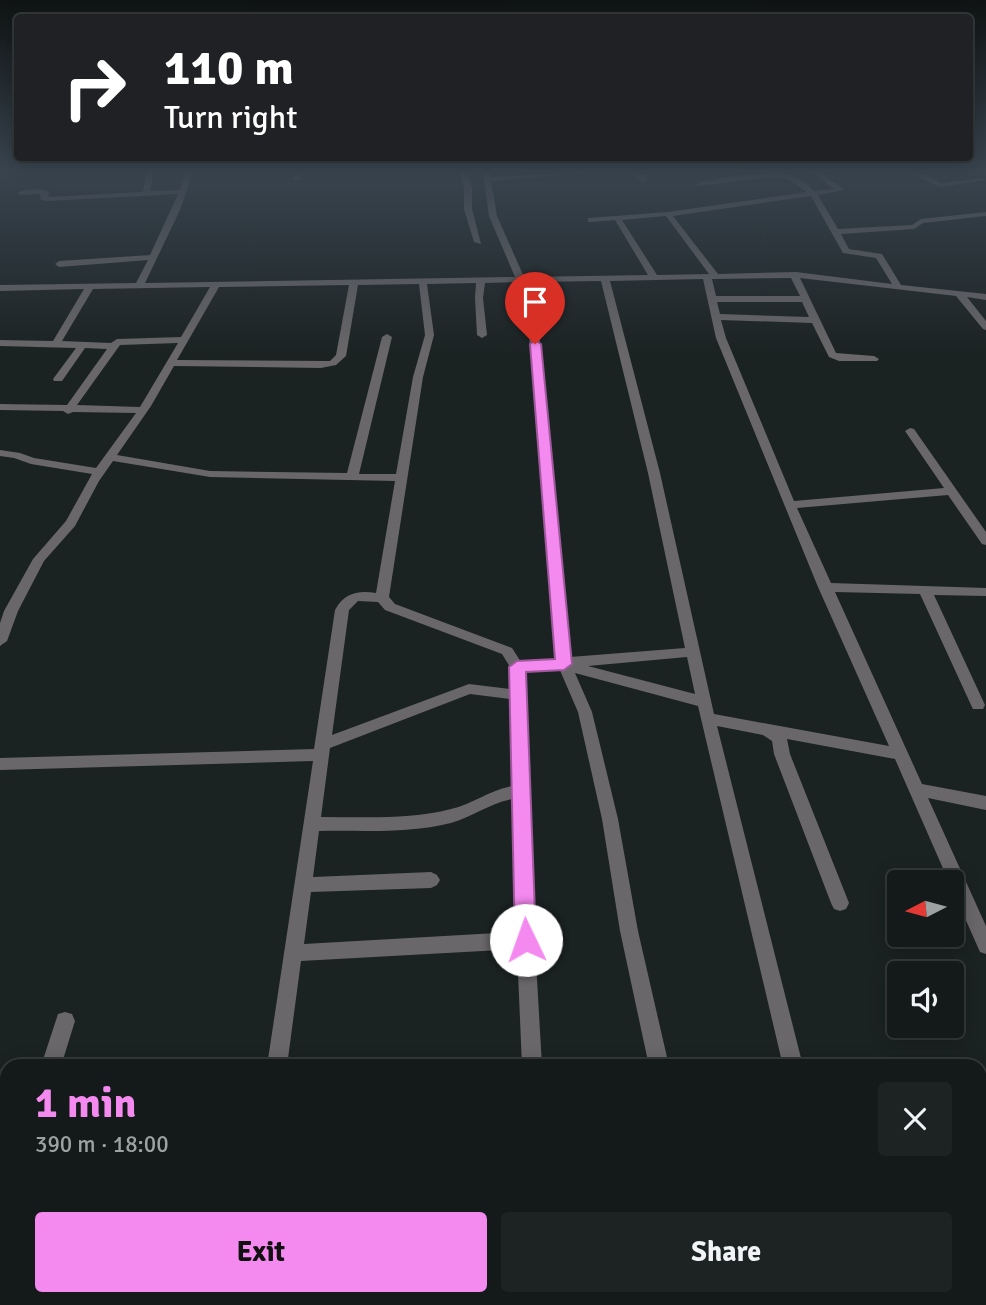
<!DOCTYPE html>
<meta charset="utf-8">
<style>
:root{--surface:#141a1a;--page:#1d2323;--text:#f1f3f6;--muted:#9da1a2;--line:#333839;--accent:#f489f0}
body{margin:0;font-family:Signika,sans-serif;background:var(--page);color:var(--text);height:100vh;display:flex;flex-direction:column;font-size:26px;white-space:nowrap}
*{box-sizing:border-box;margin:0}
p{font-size:23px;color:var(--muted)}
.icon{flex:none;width:38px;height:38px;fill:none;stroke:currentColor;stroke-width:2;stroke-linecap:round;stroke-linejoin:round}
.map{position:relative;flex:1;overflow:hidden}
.panel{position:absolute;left:0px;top:1059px;width:987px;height:247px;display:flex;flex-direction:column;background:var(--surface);border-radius:21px 21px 0 0;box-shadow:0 4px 18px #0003,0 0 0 2px var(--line)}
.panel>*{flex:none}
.banner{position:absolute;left:14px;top:14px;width:959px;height:147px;border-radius:7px;box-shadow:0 4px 18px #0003,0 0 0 2px var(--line);background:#202124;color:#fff;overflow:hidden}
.needle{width:46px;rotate:264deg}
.controls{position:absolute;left:887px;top:870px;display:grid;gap:14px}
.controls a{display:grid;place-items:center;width:77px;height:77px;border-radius:7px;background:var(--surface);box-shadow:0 4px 18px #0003,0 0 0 2px var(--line);font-size:35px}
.pin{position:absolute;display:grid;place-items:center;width:60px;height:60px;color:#fff;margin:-72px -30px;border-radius:50% 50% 50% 0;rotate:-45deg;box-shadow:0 0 7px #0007}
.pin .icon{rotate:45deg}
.me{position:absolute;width:77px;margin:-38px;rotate:357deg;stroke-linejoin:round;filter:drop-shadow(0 0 5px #0008)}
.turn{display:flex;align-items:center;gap:24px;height:147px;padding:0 35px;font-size:32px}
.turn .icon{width:91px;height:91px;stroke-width:2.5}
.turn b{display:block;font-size:49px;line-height:60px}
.round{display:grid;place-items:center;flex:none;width:74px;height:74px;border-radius:7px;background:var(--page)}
.headline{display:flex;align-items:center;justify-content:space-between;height:119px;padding:0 35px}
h1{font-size:42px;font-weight:700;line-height:52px;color:var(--accent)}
.cta{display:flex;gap:14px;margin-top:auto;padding:14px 35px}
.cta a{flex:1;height:80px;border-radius:7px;background:var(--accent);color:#111;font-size:28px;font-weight:700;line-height:80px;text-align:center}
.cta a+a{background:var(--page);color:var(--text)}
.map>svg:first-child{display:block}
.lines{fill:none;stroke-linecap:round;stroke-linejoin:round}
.minor{fill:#696769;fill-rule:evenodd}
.route{fill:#f489f0;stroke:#9f599c;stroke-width:2}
</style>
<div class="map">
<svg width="986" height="1305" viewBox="0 0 986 1305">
<rect width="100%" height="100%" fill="#1b2222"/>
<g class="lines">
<path class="minor" d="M147 172H154L150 191 180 190 186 172H193L180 210 145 283 515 277 489 216 483 172H490V177L594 172 491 181 497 216 524 277 648 275 615 220 591 222H588V218L668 212 807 192 788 179 776 177 696 186 699 182C722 179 772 168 792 175 801 179 808 185 814 191L834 189 813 172H821L844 190 818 195 838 229 912 225 921 219 986 212V216L923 223 914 229 841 234 849 249 882 254 901 285 986 294V300L967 297 986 321V330L983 329 956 296 800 278 836 353 874 356 879 359 877 361H839L829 357 812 323 721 320 726 338 794 501 944 488 905 431 910 428 914 429 986 532V545L982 544 948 495 797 508 831 583 986 588V596L934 595 985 705 983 709H973L971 705 920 594 835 592 922 784 986 796V810L928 798 986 926V954L980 952 952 889V882H949L895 759 787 739 790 754 849 903 846 909 840 911 834 909 831 903 774 754 772 741 763 735 717 726 803 1066H783L698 706 575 673 592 712 618 819 638 931 669 1066H649L620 931 602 819 578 712 559 668 524 671 531 875 542 1066H522L517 949 301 961 287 1066H267L313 761 0 770V758L314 749 335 610C344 593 358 590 376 593L395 481 210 477 113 461 99 481 75 526 44 561 18 611 7 641 0 646V623L4 611 33 559 66 521 92 474 31 464 14 458 0 456V450L20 453 34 458 96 468 136 413 73 412 68 414 63 411 0 410V404L67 405 107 349 85 348 62 381H54L53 379 76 348 0 346V340L53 341 84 289 0 291V285L136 283 148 260 59 267 55 264 59 261 150 255 178 194 46 201 40 199V194L21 195 17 193C24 189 42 188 49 192L48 197 143 192ZM811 196 843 253 876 258 892 284 796 272 718 274 673 216ZM666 216 709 274 657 275 622 220ZM791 278 800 296H716L712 279ZM703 279 716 338 818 587 889 746 714 714 660 473 610 281ZM601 281 648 473 685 648 570 657 537 311 526 282ZM517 282 527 311 556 659 521 662 512 648 395 604 389 597 423 377 434 335 427 284 476 283 475 298 477 335 482 338 487 335 483 298 485 283ZM419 284 425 335 413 377 396 474H359L392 337 387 334 382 337 347 473 210 471 117 455 151 406 174 366 321 368 336 365 346 356 358 285ZM349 285 336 355 330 361 177 360 219 287ZM210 287 181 337 117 339 111 343 62 341 93 289ZM717 302H802L809 317 720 314ZM178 343 140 407 77 405 120 345ZM358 601 378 602 385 610 502 654 510 667V689L469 684 332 735 349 610ZM687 657 695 694 588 666ZM470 694 510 699 512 786C490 790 472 804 451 809 409 820 364 817 321 817L330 748ZM512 799 516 932 304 944 311 892 431 888 437 885 440 880 437 875 431 872 313 877 319 831C363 830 408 834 451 823 472 817 490 803 512 799Z
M294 172H301L300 180H294Z
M460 172H467L472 188V209L481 244 474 242 464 209V188Z
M634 172H641L648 180 641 182Z
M910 172H919L941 183 982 178 986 180 940 187Z
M65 1012 72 1014 75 1021 61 1066H41L58 1014Z
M7 1199V1241L0 1244V1202Z
M233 1298H257L256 1305H232Z
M532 1298H556V1305H532Z
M839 1298H863L864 1305H840Z"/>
</g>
<linearGradient id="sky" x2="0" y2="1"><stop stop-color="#0f1313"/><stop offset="0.48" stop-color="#39444f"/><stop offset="1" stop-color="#39444f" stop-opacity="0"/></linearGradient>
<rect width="986" height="355" fill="url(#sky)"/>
<path class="route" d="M535 340 541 344 572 664 564 670 526 672 536 940 533 947 526 950 518 947 515 940 509 667 517 661 555 659 530 344Z"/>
</svg>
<div class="controls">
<a><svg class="needle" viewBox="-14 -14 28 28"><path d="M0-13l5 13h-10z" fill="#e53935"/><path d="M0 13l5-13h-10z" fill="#9da1a2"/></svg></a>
<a><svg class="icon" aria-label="sound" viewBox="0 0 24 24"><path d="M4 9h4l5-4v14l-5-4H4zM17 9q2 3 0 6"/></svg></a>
</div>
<div class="pin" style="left:535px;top:344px;background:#d93025"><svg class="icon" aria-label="arrive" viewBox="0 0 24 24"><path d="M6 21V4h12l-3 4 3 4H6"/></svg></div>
<svg class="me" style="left:526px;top:940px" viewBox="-20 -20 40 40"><circle r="19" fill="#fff"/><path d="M0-13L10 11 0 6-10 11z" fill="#f489f0"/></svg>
<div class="banner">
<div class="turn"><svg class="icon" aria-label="right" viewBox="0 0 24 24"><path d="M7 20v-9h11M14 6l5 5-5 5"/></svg><div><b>110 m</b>Turn right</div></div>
</div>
<section class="panel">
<div class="headline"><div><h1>1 min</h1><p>390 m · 18:00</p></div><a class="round"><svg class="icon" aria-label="close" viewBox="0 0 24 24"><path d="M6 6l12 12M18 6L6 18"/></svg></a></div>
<div class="cta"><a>Exit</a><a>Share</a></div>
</section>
</div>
